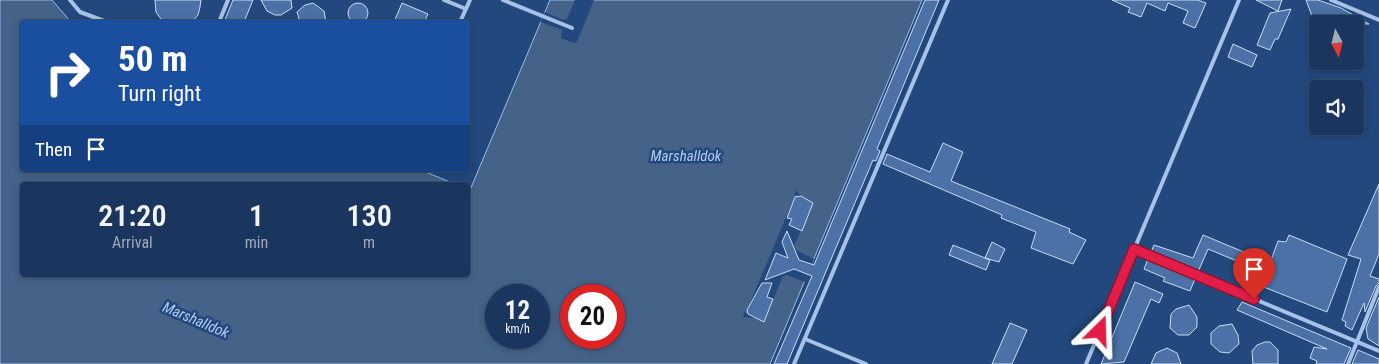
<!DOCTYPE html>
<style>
:root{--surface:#1a365e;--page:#274167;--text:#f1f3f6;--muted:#9fabbc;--line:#385073}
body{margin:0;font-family:"Roboto Condensed",sans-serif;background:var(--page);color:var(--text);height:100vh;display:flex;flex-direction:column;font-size:19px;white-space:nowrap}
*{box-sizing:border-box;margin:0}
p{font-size:16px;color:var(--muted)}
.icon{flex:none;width:28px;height:28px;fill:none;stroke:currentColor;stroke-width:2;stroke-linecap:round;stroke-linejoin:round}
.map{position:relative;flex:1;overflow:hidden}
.panel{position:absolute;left:20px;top:182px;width:450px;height:95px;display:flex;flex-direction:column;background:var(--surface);border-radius:5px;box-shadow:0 2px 8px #0003,0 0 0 1px var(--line)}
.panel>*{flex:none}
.banner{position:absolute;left:20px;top:20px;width:450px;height:152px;border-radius:5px;box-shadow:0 2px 8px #0003,0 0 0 1px var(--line);background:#1a4fa0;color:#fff;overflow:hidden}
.needle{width:32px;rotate:173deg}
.fabs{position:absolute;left:1309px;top:15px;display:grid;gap:10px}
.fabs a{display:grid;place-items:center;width:55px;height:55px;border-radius:5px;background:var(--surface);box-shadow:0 2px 8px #0003,0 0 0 1px var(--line);font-size:25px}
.speed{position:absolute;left:485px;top:284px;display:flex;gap:10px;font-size:25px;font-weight:700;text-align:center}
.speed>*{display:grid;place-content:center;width:65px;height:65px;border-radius:50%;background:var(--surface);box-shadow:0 2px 8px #0003,0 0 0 1px var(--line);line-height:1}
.speed small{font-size:12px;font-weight:400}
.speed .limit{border:8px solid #d22;background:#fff;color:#111}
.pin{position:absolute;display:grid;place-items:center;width:42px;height:42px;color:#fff;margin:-51px -21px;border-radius:50% 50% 50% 0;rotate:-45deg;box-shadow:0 0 5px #0007}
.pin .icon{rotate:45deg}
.me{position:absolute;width:55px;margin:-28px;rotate:22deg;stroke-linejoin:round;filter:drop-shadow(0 0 4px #0008)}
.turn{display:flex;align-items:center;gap:18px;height:105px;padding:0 15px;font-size:22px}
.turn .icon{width:65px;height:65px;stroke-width:2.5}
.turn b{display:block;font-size:35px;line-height:42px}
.then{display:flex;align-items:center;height:48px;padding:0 15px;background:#0003;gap:10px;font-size:19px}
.eta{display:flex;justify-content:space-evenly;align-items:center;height:85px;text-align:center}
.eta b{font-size:30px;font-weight:600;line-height:35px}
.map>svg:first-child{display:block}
.water{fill:#456288;stroke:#9abce7;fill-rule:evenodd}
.pier{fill:#22487d}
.building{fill:#4b71a6;stroke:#c9dcf5}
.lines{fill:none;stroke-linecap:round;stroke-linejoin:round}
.service{stroke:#a6c2e6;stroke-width:4}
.route-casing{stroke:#92132f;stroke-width:12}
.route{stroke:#e11d48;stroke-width:9}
.labels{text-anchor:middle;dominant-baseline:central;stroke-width:5;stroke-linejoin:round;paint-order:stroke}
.water-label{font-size:15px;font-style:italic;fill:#b1ccee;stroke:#22487d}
</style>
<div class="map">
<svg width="1379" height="364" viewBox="0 0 1379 364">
<rect width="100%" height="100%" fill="#22487d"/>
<path class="water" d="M0 0H52L71 22H22V170H421L457 185H22V275H468V189L470 190 550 0H922L770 364H0ZM496 295H539V338H496ZM571 295H614V338H571Z"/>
<path class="pier" d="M575 0H594L577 42 574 43 561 38 562 30 540 22 545 12 563 20 567 19Z
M796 190 801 196 810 200 812 205 794 246 796 250 814 259 805 282 787 275 783 276 765 319 743 317 744 312 753 317 747 310 792 203 795 197 800 196 794 195Z"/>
<path class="building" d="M155 0H201L200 7 198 15 192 22H163L156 12Z
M233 0H253L244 22H224Z
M261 0H291L292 8 281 15H275L267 11Z
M925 0H939L877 149 880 151 876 161 873 160 787 364H774L812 276 794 269 765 280 776 253 788 258 782 242 787 231 799 260 814 265Z
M1112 0H1198L1206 3 1195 28 1183 23 1188 11 1168 3 1165 11 1147 3 1141 17 1128 12 1130 8Z
M1256 0H1282L1278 11Z
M1306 0H1318L1341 8 1369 24H1315Z
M348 13a10 10 0 1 1 20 0a10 10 0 1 1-20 0Z
M313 3 324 11 326 22H300L297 12 305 5Z
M402 3 428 14 424 22H394Z
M1291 9 1278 39H1275L1270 50 1257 45 1270 13Z
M1233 44 1257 55 1252 67 1228 57Z
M943 143 963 152 951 181 1070 229 1069 232 1086 240 1073 264 1031 248 1036 232 1001 218 1002 215 883 164 887 154 930 172Z
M1379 184V254L1370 276 1379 279V283L1376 286 1365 312 1364 303 1352 330 1345 326 1346 322 1342 320 1361 259 1348 255Z
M801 196 813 203 802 231 789 225 792 219 787 218 795 197Z
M1203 235 1270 263 1278 241 1286 242 1289 235 1347 259 1327 312 1256 284 1261 271 1208 249 1198 272 1151 252 1154 245 1193 258Z
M992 242 1005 249 999 262 985 258Z
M953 245 990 260 986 270 949 255Z
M1148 259 1195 279 1190 291 1163 281 1165 278 1144 269Z
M1135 282 1163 294 1159 303 1151 299 1124 362 1101 364Z
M762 283H772L767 297 773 299 764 322 748 314 747 310Z
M1379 297V346L1368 339 1366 328Z
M1242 302 1351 348 1344 364H1316L1317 361 1310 358 1314 347 1327 349 1237 310Z
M1189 305 1197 317V327L1189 335H1178L1170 328 1171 314 1176 309Z
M1010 323 1027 330 1012 364H992Z
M1232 324 1238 335 1239 344 1229 353 1220 352 1211 344V333L1219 326Z
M1265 342H1270L1278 350V364H1253L1252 351 1257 345Z
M1167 348 1177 353 1181 364H1151L1156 353Z
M1358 350 1379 359V364H1352Z"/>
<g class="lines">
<path class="service" d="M70 0 80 12 107 22
M444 0 466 9
M503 0 572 28
M1331 0 1379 20
M219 22 228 0
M460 22 470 0
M1134 249 1379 351
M805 339 866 364
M794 364 948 0
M1086 364 1239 0
M1348 364 1379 287"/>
</g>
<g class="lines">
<defs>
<path id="route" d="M1100 331 1134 249 1254 299"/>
</defs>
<use href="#route" class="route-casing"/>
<use href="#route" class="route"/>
</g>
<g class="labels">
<g class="water-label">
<text x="686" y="156">Marshalldok</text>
<text transform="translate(196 320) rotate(23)">Marshalldok</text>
</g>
</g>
</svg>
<div class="fabs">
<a><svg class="needle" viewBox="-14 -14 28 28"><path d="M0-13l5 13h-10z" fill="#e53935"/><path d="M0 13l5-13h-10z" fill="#9fabbc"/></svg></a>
<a><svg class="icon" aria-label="sound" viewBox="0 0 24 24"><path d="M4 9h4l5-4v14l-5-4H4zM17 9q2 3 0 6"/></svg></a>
</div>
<div class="speed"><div>12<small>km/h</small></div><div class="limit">20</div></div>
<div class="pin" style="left:1254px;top:299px;background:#d93025"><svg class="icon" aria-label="arrive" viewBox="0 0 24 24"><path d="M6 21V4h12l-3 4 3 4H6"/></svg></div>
<svg class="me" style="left:1100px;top:331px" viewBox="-20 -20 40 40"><path d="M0-17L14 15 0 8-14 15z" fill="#e11d48" stroke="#fff" stroke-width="4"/></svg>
<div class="banner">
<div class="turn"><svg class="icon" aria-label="right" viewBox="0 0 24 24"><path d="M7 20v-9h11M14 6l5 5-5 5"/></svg><div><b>50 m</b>Turn right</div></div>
<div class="then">Then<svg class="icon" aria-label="arrive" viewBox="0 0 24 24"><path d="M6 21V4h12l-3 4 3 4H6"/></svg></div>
</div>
<section class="panel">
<div class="eta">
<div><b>21:20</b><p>Arrival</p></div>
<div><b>1</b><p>min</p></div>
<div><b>130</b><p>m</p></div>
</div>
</section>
</div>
